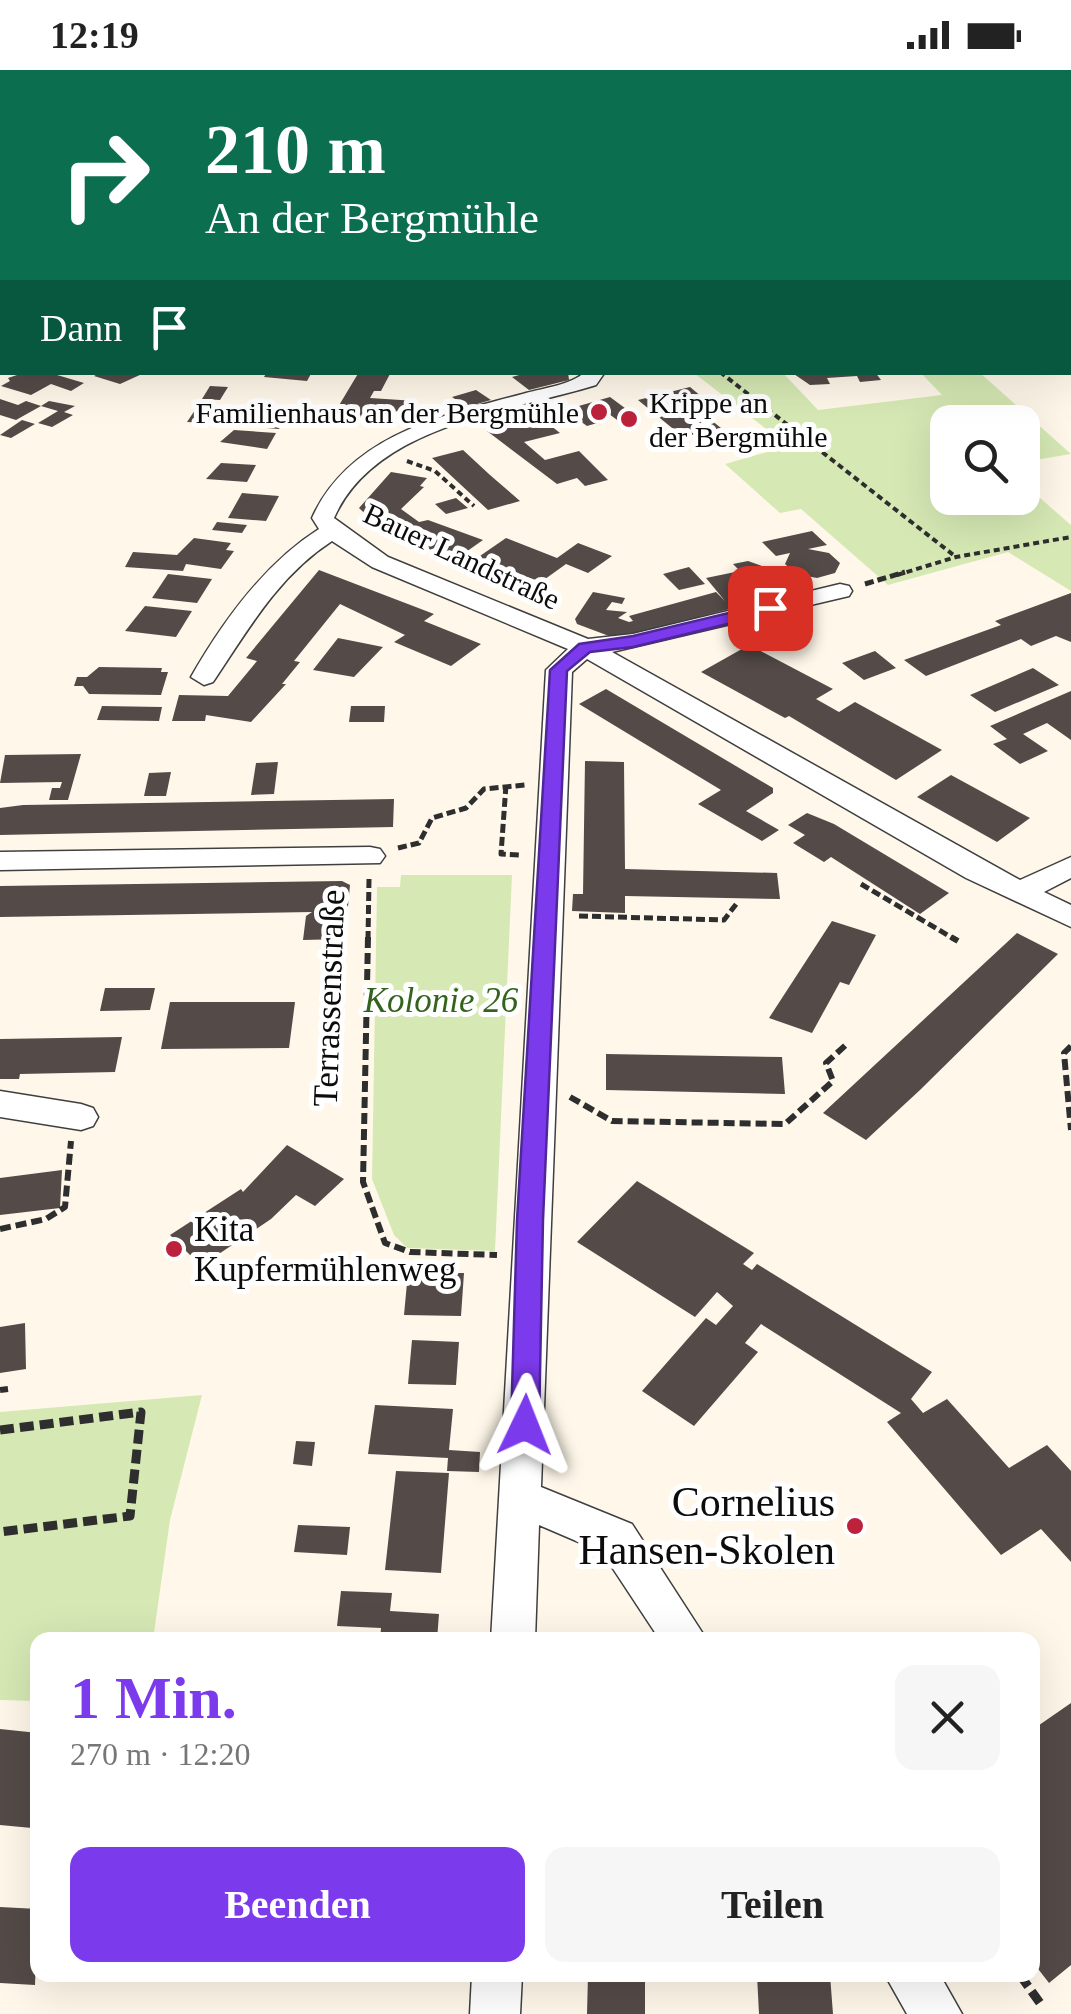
<!DOCTYPE html>
<html lang="de">
<meta charset="utf-8">
<style>
:root{--surface:#fff;--page:#f6f6f6;--text:#222;--muted:#767676;--accent:#7c3aed}
body{margin:0;font-family:Georgia,serif;background:var(--page);color:var(--text);height:100vh;display:flex;flex-direction:column;font-size:38px;white-space:nowrap}
*{box-sizing:border-box;margin:0}
p{font-size:32px;color:var(--muted)}
.icon{flex:none;width:55px;height:55px;fill:none;stroke:currentColor;stroke-width:2;stroke-linecap:round;stroke-linejoin:round}
.map{position:relative;flex:1;overflow:hidden}
.drawer{position:absolute;left:30px;top:1562px;width:1010px;height:350px;display:flex;flex-direction:column;background:var(--surface);border-radius:20px;box-shadow:0 10px 40px #0002}
.drawer>*{flex:none}
.top-card{position:absolute;left:0px;top:0px;width:1072px;height:305px;box-shadow:0 10px 40px #0002;background:#0b6e4f;color:#fff;overflow:hidden}
.fabs{position:absolute;left:930px;top:335px;display:grid;gap:20px}
.fabs a{display:grid;place-items:center;width:110px;height:110px;border-radius:20px;background:var(--surface);box-shadow:0 10px 40px #0002;font-size:50px}
.pin{position:absolute;display:grid;place-items:center;width:85px;height:85px;color:#fff;margin:-42px;border-radius:20px;box-shadow:0 5px 15px #0006}
.me{position:absolute;width:110px;margin:-55px;rotate:2deg;stroke-linejoin:round;filter:drop-shadow(0 0 8px #0008)}
.turn{display:flex;align-items:center;gap:35px;height:210px;padding:0 40px;font-size:45px}
.turn .icon{width:130px;height:130px;stroke-width:2.5}
.turn b{display:block;font-size:70px;line-height:85px}
.then{display:flex;align-items:center;height:95px;padding:0 40px;background:#0003;gap:20px;font-size:38px}
.round{display:grid;place-items:center;flex:none;width:105px;height:105px;border-radius:20px;background:var(--page)}
.summary{display:flex;align-items:center;justify-content:space-between;height:170px;padding:0 40px}
h1{font-size:60px;font-weight:800;line-height:75px;color:var(--accent)}
.button{display:flex;gap:20px;margin-top:auto;padding:20px 40px}
.button a{flex:1;height:115px;border-radius:20px;background:var(--accent);color:#fff;font-size:40px;font-weight:800;line-height:115px;text-align:center}
.button a+a{background:var(--page);color:var(--text)}
.status{display:flex;justify-content:space-between;align-items:center;height:70px;padding:0 50px;background:var(--surface);direction:ltr}
.status svg{height:28px;fill:currentColor}
.map>svg:first-child{display:block}
.green{fill:#d6e9b4}
.building{fill:#544b48}
.lines{fill:none;stroke-linecap:round;stroke-linejoin:round}
.minor-casing{stroke:#3f3f3f;stroke-width:3}
.major-casing{stroke:#1d1d1d;stroke-width:3}
.path-far4{stroke:#2e2e2e;stroke-width:2.5;stroke-dasharray:5 2.5;stroke-linecap:butt}
.path-far3{stroke:#2e2e2e;stroke-width:4;stroke-dasharray:6 4;stroke-linecap:butt}
.path-far2{stroke:#2e2e2e;stroke-width:5;stroke-dasharray:9 4;stroke-linecap:butt}
.path-far1{stroke:#2e2e2e;stroke-width:6;stroke-dasharray:11 5;stroke-linecap:butt}
.path{stroke:#2e2e2e;stroke-width:9;stroke-dasharray:14 6;stroke-linecap:butt}
.minor{fill:#fff;fill-rule:evenodd}
.major{fill:#fac25f;fill-rule:evenodd}
.route{fill:#7c3aed;stroke:#51269a;stroke-width:2.5}
.poi-dot{fill:#bd223c;stroke:#fff;stroke-width:4}
.labels{text-anchor:middle;dominant-baseline:central;stroke-width:10;stroke-linejoin:round;paint-order:stroke}
.far-poi-label{font-size:30px;fill:#0c0c0c;stroke:#fff;text-anchor:start}
.far-street-label{font-size:30px;fill:#0c0c0c;stroke:#fff}
.street-label{font-size:35px;fill:#0c0c0c;stroke:#fff}
.park-label{font-size:35px;font-style:italic;fill:#33631c;stroke:#fff}
.poi-label{font-size:35px;fill:#0c0c0c;stroke:#fff;text-anchor:start}
.near-poi-label{font-size:42px;fill:#0c0c0c;stroke:#fff;text-anchor:end}
</style>
<div class="status"><b>12:19</b><svg viewBox="0 0 49 12"><path d="M0 12V9h3v3zM5 12V6h3v6zM10 12V3h3v9zM15 12V0h3v12zM26 1h20v11H26zM47 4h2v5h-2z"/></svg></div>
<div class="map">
<svg width="1071" height="1944" viewBox="0 0 1071 1944">
<rect width="100%" height="100%" fill="#fff8ea"/>
<path class="green" d="M694 303H783L818 340 942 325 921 303H980L1071 384 1023 392 1022 352H948V428H1022L1023 413 1071 455V521L1008 482 888 515 801 439 780 443 725 394 788 376Z
M401 805H512L495 1181 407 1178 394 1165 372 1109 377 817H400Z
M202 1325 170 1450 153 1570H38L37 1631 0 1630V1342Z"/>
<path class="building" d="M26 302H47L84 313 71 321 51 314 31 325 1 316 10 311 8 308Z
M101 302H136L142 304 120 314 94 306Z
M267 302H312L307 311 264 307Z
M359 302H391L381 321H374L370 328 416 331 413 338 393 342 388 351 341 348 344 337H338Z
M530 302H568L569 310 529 320 512 307Z
M791 302H875L881 310 860 312 857 306 827 308 830 314 810 315Z
M210 316 228 317 220 330 202 329Z
M690 317 708 332 685 337 703 352 711 350 721 358 683 367 638 330Z
M476 320 491 330 467 337 452 327Z
M610 327 641 350 624 355 609 344 598 347 604 351 587 356 565 340Z
M0 329 18 335 26 331 41 336 16 350 0 345Z
M49 331 75 336 64 342 73 345 52 357 38 353 58 341 41 336Z
M199 334 218 335 207 353 187 352Z
M254 336 290 339 279 359 242 356Z
M540 347 560 363 524 372 545 390 579 381 608 410 585 416 577 408 557 414 487 361Z
M22 350 35 354 11 368 0 365Z
M234 360 276 363 267 379 220 372Z
M463 380 490 405 520 431 488 440 432 388Z
M221 393 256 395 247 412 206 409Z
M391 402 427 408 420 416 424 417 401 439 419 452 428 450 483 470 456 489 384 462 359 438Z
M242 423 279 426 266 451 228 448Z
M456 428 468 438 446 444 435 434Z
M217 452 247 455 242 463 212 460Z
M812 461 827 475 808 479 829 483 840 493 835 503 817 508 796 504 785 494 790 483 776 486 762 472Z
M194 468 231 473 226 480 234 481 221 499 186 494 183 501 125 497 133 482 177 485Z
M506 468 557 488 578 473 612 486 588 503 566 494 541 512 477 488Z
M748 491 762 496 778 513 731 524H740L748 534 617 569 577 554 575 549 593 522 625 528 622 534 612 532 606 540 627 542 618 548 629 552 633 551 629 546 716 522 725 531 706 508 740 501 733 494Z
M689 497 705 514 679 520 663 504Z
M319 500 434 544 424 551 481 574 451 596 394 572 405 565 340 534 294 591 300 592 282 614H286L251 652 206 645 205 651H172L179 625 228 626 257 591 246 588Z
M168 504 212 509 197 533 152 528Z
M1071 523V572L1056 566 1031 576 1021 569 926 606 904 590 1001 555 995 551Z
M145 536 192 541 176 567 125 561Z
M338 568 383 577 354 607 313 600Z
M749 575 833 619 816 629 839 642 855 632 942 680 896 710 789 646 785 648 701 602Z
M875 581 896 598 864 610 842 593Z
M99 597 162 598 161 602H168L161 625 89 624 83 616H74L77 607H87Z
M1033 598 1059 615 995 642 970 625Z
M606 619 773 718V723L746 741 779 760 762 771 698 734 721 720 579 634Z
M1071 621V670L1047 653 1023 664 1048 681 1020 694 993 674 1007 669 990 656Z
M102 636 162 637 159 651 97 650Z
M351 636H385L384 652H349Z
M81 684 68 730H49L52 718H60L62 712 0 713 5 685Z
M585 691 624 692 625 799 777 803 780 829 625 826V843L572 841 573 824H583Z
M278 692 274 724 251 725 256 693Z
M171 702 166 726H144L149 703Z
M951 705 1030 748 997 772 917 727Z
M394 729 393 757 0 765V738L23 735Z
M807 743 834 754 949 823 920 844 831 787 824 792 793 773 805 765 788 755Z
M342 811 350 815 345 869 303 870 306 846 312 842 0 847V816Z
M832 851 876 865 849 915 840 912 812 963 769 948Z
M1017 863 1058 884 920 1020 866 1070 823 1043Z
M105 918H155L150 940 100 941Z
M170 932H295L289 978 161 979Z
M122 967 115 1002 20 1004 19 1009H0V969Z
M606 984 782 987 785 1024 606 1020Z
M287 1075 344 1109 315 1136 296 1125 271 1149 201 1196 170 1165 241 1119 243 1122Z
M62 1100 60 1138 0 1145V1108Z
M637 1111 754 1183 743 1194 752 1200 757 1194 932 1302 911 1329 923 1343 947 1329 1009 1398 1047 1375 1071 1401V1492L1041 1459 1001 1485 887 1352 901 1343 761 1254 745 1273 758 1282 694 1356 642 1321 706 1248 716 1255 733 1236 717 1222 695 1247 577 1172Z
M426 1193 453 1194 452 1203H464L461 1246 404 1245 408 1202H425Z
M25 1253 26 1299 0 1303V1257Z
M412 1270 459 1272 456 1315 408 1314Z
M375 1335 453 1339 449 1380 480 1382 479 1402 447 1401 448 1388 368 1384Z
M296 1371 315 1372 312 1396 293 1394Z
M396 1401 449 1403 441 1503 385 1500Z
M298 1455 350 1457 347 1485 294 1482Z
M341 1521 392 1523 390 1541 439 1544 437 1570H380L381 1558 337 1556Z
M1071 1633V1895L1049 1913 1032 1891V1660Z
M0 1659 38 1663V1739L32 1758 0 1755Z
M0 1837 38 1839 35 1915 0 1913Z
M588 1905H645V1944H587Z
M757 1905H830L833 1944H759Z"/>
<g class="lines">
<defs>
<path id="minor" d="M4 0H21L22 2H6Z
M990 0H1004V2H990Z
M0 123 2 124V135H0Z
M2 260V272L0 273V261Z
M585 302H605L596 315C509 342 375 355 334 448L388 487 588 569 633 564 840 514 849 516 852 521 849 526 612 582 1020 810 1071 787V808L1044 822 1071 835V857L966 808 587 589 572 602 541 1417 632 1454 707 1570H660L602 1482 539 1455 535 1570H491L546 600 568 579 372 497 332 471C278 506 248 560 213 612L204 615 191 607C223 551 264 494 319 459L312 448C350 364 444 345 526 323 544 318 571 315 585 302Z
M370 777 380 779 385 786 380 793 0 800V782Z
M0 1021 81 1034 93 1038 98 1047 93 1056 81 1060 0 1047Z
M472 1905H522L520 1944H470Z
M885 1905H940L962 1944H907Z"/>
<path id="major" d="M2 36V48L0 49V37Z
M1070 94H1071V106H1070Z"/>
</defs>
<use href="#minor" class="minor-casing"/>
<use href="#major" class="major-casing"/>
<path class="path-far4" d="M865 0 876 2
M1063 0 1071 1
M838 2 851 0"/>
<path class="path-far3" d="M720 302 956 487
M407 391 435 401 474 436
M897 505 956 487 1071 467"/>
<path class="path-far2" d="M865 514 905 502
M506 715 501 784 520 785
M398 778 419 773 432 748 466 738 484 719 525 715
M861 814 956 870
M579 846 724 850 737 833
M368 870 369 809"/>
<path class="path-far1" d="M368 867 363 1112 385 1173 410 1182 497 1185
M951 867 958 871
M1071 976 1064 983 1071 1060
M570 1027 612 1051 785 1054 833 1011 826 993 848 973
M0 1159 46 1149 65 1137 71 1071
M0 1320 8 1319"/>
<path class="path" d="M0 1360 141 1342 130 1446 0 1462
M1020 1905 1040 1933"/>
<use href="#minor" class="minor"/>
<use href="#major" class="major"/>
</g>
<path class="route" d="M770 533 777 535V542L633 577 590 582 567 601 543 1150 539 1355 535 1364 525 1367 515 1364 511 1355 517 1150 550 600 579 574 633 566Z"/>
<g class="poi-dot">
<circle cx="599" cy="342" r="10"/>
<circle cx="629" cy="349" r="10"/>
<circle cx="174" cy="1179" r="10"/>
<circle cx="855" cy="1456" r="10"/>
</g>
<g class="labels">
<g class="far-poi-label">
<text x="649" y="332">Krippe an<tspan x="649" dy="34">der Bergmühle</tspan></text>
<text x="579" y="342" text-anchor="end">Familienhaus an der Bergmühle</text>
</g>
<g class="far-street-label">
<text transform="translate(462 486) rotate(25)">Bauer Landstraße</text>
</g>
<g class="street-label">
<text transform="translate(329 928) rotate(-88)">Terrassenstraße</text>
</g>
<g class="park-label">
<text x="441" y="930">Kolonie 26</text>
</g>
<g class="poi-label">
<text x="194" y="1159">Kita<tspan x="194" dy="40">Kupfermühlenweg</tspan></text>
</g>
<g class="near-poi-label">
<text x="835" y="1432">Cornelius<tspan x="835" dy="48">Hansen-Skolen</tspan></text>
</g>
</g>
</svg>
<div class="fabs">
<a><svg class="icon" aria-label="search" viewBox="0 0 24 24"><circle cx="10" cy="10" r="6"/><path d="M15 15l6 6"/></svg></a>
</div>
<div class="pin" style="left:770px;top:538px;background:#d93025"><svg class="icon" aria-label="arrive" viewBox="0 0 24 24"><path d="M6 21V4h12l-3 4 3 4H6"/></svg></div>
<svg class="me" style="left:525px;top:1355px" viewBox="-20 -20 40 40"><path d="M0-17L14 15 0 8-14 15z" fill="#7c3aed" stroke="#fff" stroke-width="4"/></svg>
<div class="top-card">
<div class="turn"><svg class="icon" aria-label="right" viewBox="0 0 24 24"><path d="M7 20v-9h11M14 6l5 5-5 5"/></svg><div><b>210 m</b>An der Bergmühle</div></div>
<div class="then">Dann<svg class="icon" aria-label="arrive" viewBox="0 0 24 24"><path d="M6 21V4h12l-3 4 3 4H6"/></svg></div>
</div>
<section class="drawer">
<div class="summary"><div><h1>1 Min.</h1><p>270 m · 12:20</p></div><a class="round"><svg class="icon" aria-label="close" viewBox="0 0 24 24"><path d="M6 6l12 12M18 6L6 18"/></svg></a></div>
<div class="button"><a>Beenden</a><a>Teilen</a></div>
</section>
</div>
